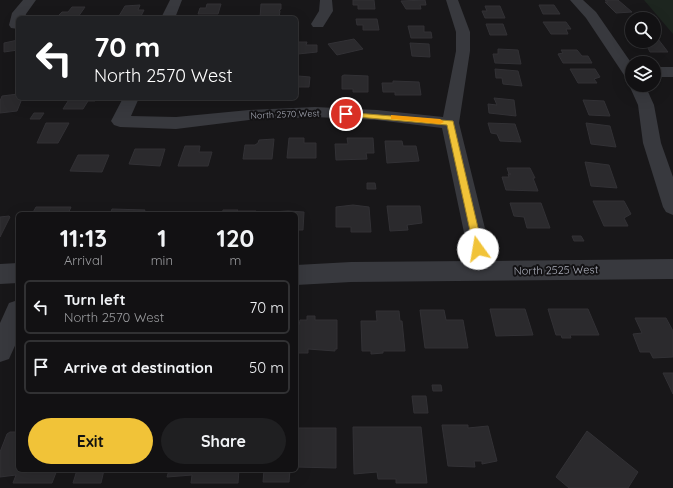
<!DOCTYPE html>
<style>
:root{--surface:#121113;--page:#1f1f21;--text:#f1f3f6;--muted:#9c9da0;--line:#313133;--accent:#f1c338}
body{margin:0;font-family:Quicksand,sans-serif;background:var(--page);color:var(--text);height:100vh;display:flex;flex-direction:column;font-size:15px;white-space:nowrap}
*{box-sizing:border-box;margin:0}
p{font-size:13px;color:var(--muted)}
.icon{flex:none;width:22px;height:22px;fill:none;stroke:currentColor;stroke-width:2;stroke-linecap:round;stroke-linejoin:round}
.map{position:relative;flex:1;overflow:hidden}
.details{position:absolute;left:16px;top:212px;width:282px;height:260px;display:flex;flex-direction:column;background:var(--surface);border-radius:6px;box-shadow:0 4px 16px #0002,0 0 0 1px var(--line)}
.details>*{flex:none}
.hud{position:absolute;left:16px;top:16px;width:282px;height:84px;border-radius:6px;box-shadow:0 4px 16px #0002,0 0 0 1px var(--line);background:#202124;color:#fff;overflow:hidden}
.fabs{position:absolute;left:625px;top:12px;display:grid;gap:8px}
.fabs a{display:grid;place-items:center;width:36px;height:36px;border-radius:50%;background:var(--surface);box-shadow:0 4px 16px #0002,0 0 0 1px var(--line);font-size:20px}
.pin{position:absolute;display:grid;place-items:center;width:34px;height:34px;color:#fff;margin:-17px;border:2px solid #fff;border-radius:50%;box-shadow:0 1px 4px #0007}
.me{position:absolute;width:44px;margin:-22px;rotate:347deg;stroke-linejoin:round;filter:drop-shadow(0 0 3px #0008)}
.turn{display:flex;align-items:center;gap:14px;height:84px;padding:0 12px;font-size:18px}
.turn .icon{width:52px;height:52px;stroke-width:2.5}
.turn b{display:block;font-size:28px;line-height:34px}
.eta{display:flex;justify-content:space-evenly;align-items:center;height:68px;text-align:center}
.eta b{font-size:24px;font-weight:700;line-height:28px}
.action{display:flex;gap:8px;margin-top:auto;padding:8px 12px}
.action a{flex:1;height:46px;border-radius:24px;background:var(--accent);color:#111;font-size:16px;font-weight:700;line-height:46px;text-align:center}
.action a+a{background:var(--page);color:var(--text)}
ul{padding:0;list-style:none}
li{display:flex;align-items:center;gap:12px;height:54px;margin:0 8px 6px;padding:0 4px;border:2px solid var(--line);border-radius:6px}
li div{flex:1}
li b{display:block;font-size:15px}
li em{font-style:normal}
.map>svg:first-child{display:block}
.green{fill:#1d251f}
.building{fill:#2b2a2d;stroke:#323135}
.lines{fill:none;stroke-linecap:round;stroke-linejoin:round}
.minor{fill:#38393e;fill-rule:evenodd}
.route{fill:#f1c338;stroke:#9d7f24}
.slow{fill:#f59e0b}
.labels{text-anchor:middle;dominant-baseline:central;stroke-width:4;stroke-linejoin:round;paint-order:stroke}
.far-street-label{font-size:9px;fill:#aaadb9;stroke:#131214}
.street-label{font-size:11px;fill:#aaadb9;stroke:#131214}
</style>
<div class="map">
<svg width="673" height="488" viewBox="0 0 673 488">
<rect width="100%" height="100%" fill="#181719"/>
<path class="green" d="M644 0H673V34Z"/>
<path class="building" d="M353 0H374L375 9H358V5H353Z
M425 0 426 5H420L421 9H406L401 1Z
M605 0H618L632 12 616 13 605 2H608Z
M207 4H221L218 14H198L200 8H206Z
M261 4H281V9L279 10 280 11 279 18H260Z
M140 5 138 10H144L141 16H119L125 6Z
M539 5H554L560 14H543Z
M485 6H500L505 18H485L482 11H487Z
M72 7H85L78 17H57L62 12H68Z
M356 19H377L379 30H363V25H357Z
M543 22H566L571 29H566L568 34H551Z
M486 24H503L507 35H490Z
M408 26H424V32H431L432 38H411Z
M354 39 363 49 337 55 328 44Z
M654 39H658L668 52H650L647 46H642L638 41H654Z
M18 40V50L4 52V43Z
M296 42H307L306 45H317V52L298 54Z
M410 43 429 44 430 57 412 56Z
M498 49 518 50 521 64 495 63 493 54H498Z
M561 50H577L582 56H588L592 63H563L558 54 563 53Z
M495 69 518 71 522 86 503 84 502 78H496Z
M570 69H595L600 77 594 79 597 83H578Z
M344 75 368 76V92H353V89H342V76Z
M298 76 310 77 309 87H297L296 91V77Z
M393 81 419 82 421 95H395V92H383L382 83H393Z
M18 94V98H21V101L17 111 0 113V101L2 96Z
M70 98H97L95 101H88L83 109H63Z
M494 98 514 100 516 116 489 113 488 104 497 105Z
M583 100 604 101 610 116 589 115Z
M34 113H44L40 119H30Z
M46 123H69L58 143H37Z
M488 123 515 124 521 142 500 141 497 134 491 133Z
M586 123 610 126 616 147 591 144Z
M289 138H304V143H316V158H287Z
M347 138H373L374 153H366L367 159 336 160 335 144H348Z
M274 139 272 159H243L245 145H255L258 143 259 140Z
M385 141H402L403 146H416L419 161 387 163Z
M185 146H200L199 152H212L208 166H178Z
M135 149H165L160 166 129 164Z
M78 155H109L102 172 70 171Z
M585 162 609 165 617 188 591 186Z
M507 168H530L535 178H533L538 191 506 190 502 177H509L508 174H511H509Z
M367 183H375L376 189H367Z
M593 201H624L631 214 624 218 628 226H604Z
M510 203H541L550 228H527L524 217 514 216Z
M353 205 369 207 371 232H351V227H336V207Z
M387 206H420L422 223 407 225 408 230 390 231Z
M36 207H71L68 214H32Z
M112 209 145 210 143 214H110Z
M223 210H238L237 211H256V214H222Z
M288 211 304 212 303 230H296V214H270L271 212Z
M160 212H192V214H159Z
M9 216 10 217 0 237V217Z
M572 236H581L584 241H574Z
M490 309H525L533 335 496 336Z
M548 309H588L599 335H570L571 338H562L561 335H556Z
M420 310H444L446 320H463L468 348H425Z
M376 311H399L400 321H402L405 351H383V353L371 354V351H362L361 321H377Z
M307 316H315V320H337V349H335V351L308 349V353H298L296 325H299L300 320H307Z
M635 318H666L673 331V357L653 358 650 352H640L633 334 642 333Z
M663 373H673V394Z
M432 385H441L442 391H433Z
M412 396H426L428 413H414Z
M442 425H468V428L488 426 497 461 482 464V461H474L475 467 448 466Z
M353 427H421L427 483H396V479H378L377 472 354 474Z
M296 428H336V468L296 467Z
M587 431 638 472 628 488H569L556 477Z
M10 432H18V470H57L52 483H13L16 475 0 477V452L7 434Z
M77 470H104L101 483H73Z
M169 470H239L238 483H191L192 475 167 477Z
M264 470H290L289 482H263Z"/>
<g class="lines">
<path class="minor" d="M23 0H36L26 14 25 18H18V29L11 28 9 25 12 13Z
M170 0H182L175 18H161Z
M320 0H332L333 11 323 27H313L311 24 319 11Z
M446 0H458L470 32V51L459 123 493 261 673 259V279L351 282 296 285V265L351 262 470 261 442 128 377 120 315 117 249 120 176 129 120 127 114 125 111 121 123 98H139L131 116 176 117 249 110 315 107 377 110 443 117 456 51V32Z
M570 0H583L596 12 632 64V80L626 78 586 18Z
M654 67H673V77H654Z
M632 81V85H645L654 105 661 143 673 177V215L666 212 663 207 643 143 638 105 629 85Z
M18 263V283L0 284V264Z
M18 300V339L9 359 0 362V323L9 303Z"/>
</g>
<path class="route" d="M343 112 453 121 483 249 482 252H475L474 249 447 125 346 116 343 115Z"/>
<path class="slow" d="M391 115 440 119 444 122 440 124 394 119H391Z"/>
<g class="labels">
<g class="far-street-label">
<text transform="translate(285 114) rotate(-2)">North 2570 West</text>
</g>
<g class="street-label">
<text transform="translate(556 270) rotate(-1)">North 2525 West</text>
</g>
</g>
</svg>
<div class="fabs">
<a><svg class="icon" aria-label="search" viewBox="0 0 24 24"><circle cx="10" cy="10" r="6"/><path d="M15 15l6 6"/></svg></a>
<a><svg class="icon" aria-label="layers" viewBox="0 0 24 24"><path d="M12 4l9 5-9 5-9-5zM3 14l9 5 9-5"/></svg></a>
</div>
<div class="pin" style="left:346px;top:114px;background:#d93025"><svg class="icon" aria-label="arrive" viewBox="0 0 24 24"><path d="M6 21V4h12l-3 4 3 4H6"/></svg></div>
<svg class="me" style="left:478px;top:249px" viewBox="-20 -20 40 40"><circle r="19" fill="#fff"/><path d="M0-13L10 11 0 6-10 11z" fill="#f1c338"/></svg>
<div class="hud">
<div class="turn"><svg class="icon" aria-label="left" viewBox="0 0 24 24"><path d="M17 20v-9H6M10 6l-5 5 5 5"/></svg><div><b>70 m</b>North 2570 West</div></div>
</div>
<section class="details">
<div class="eta">
<div><b>11:13</b><p>Arrival</p></div>
<div><b>1</b><p>min</p></div>
<div><b>120</b><p>m</p></div>
</div>
<ul>
<li><svg class="icon" aria-label="left" viewBox="0 0 24 24"><path d="M17 20v-9H6M10 6l-5 5 5 5"/></svg><div><b>Turn left</b><p>North 2570 West</p></div><em>70 m</em></li>
<li><svg class="icon" aria-label="arrive" viewBox="0 0 24 24"><path d="M6 21V4h12l-3 4 3 4H6"/></svg><div><b>Arrive at destination</b></div><em>50 m</em></li>
</ul>
<div class="action"><a>Exit</a><a>Share</a></div>
</section>
</div>
